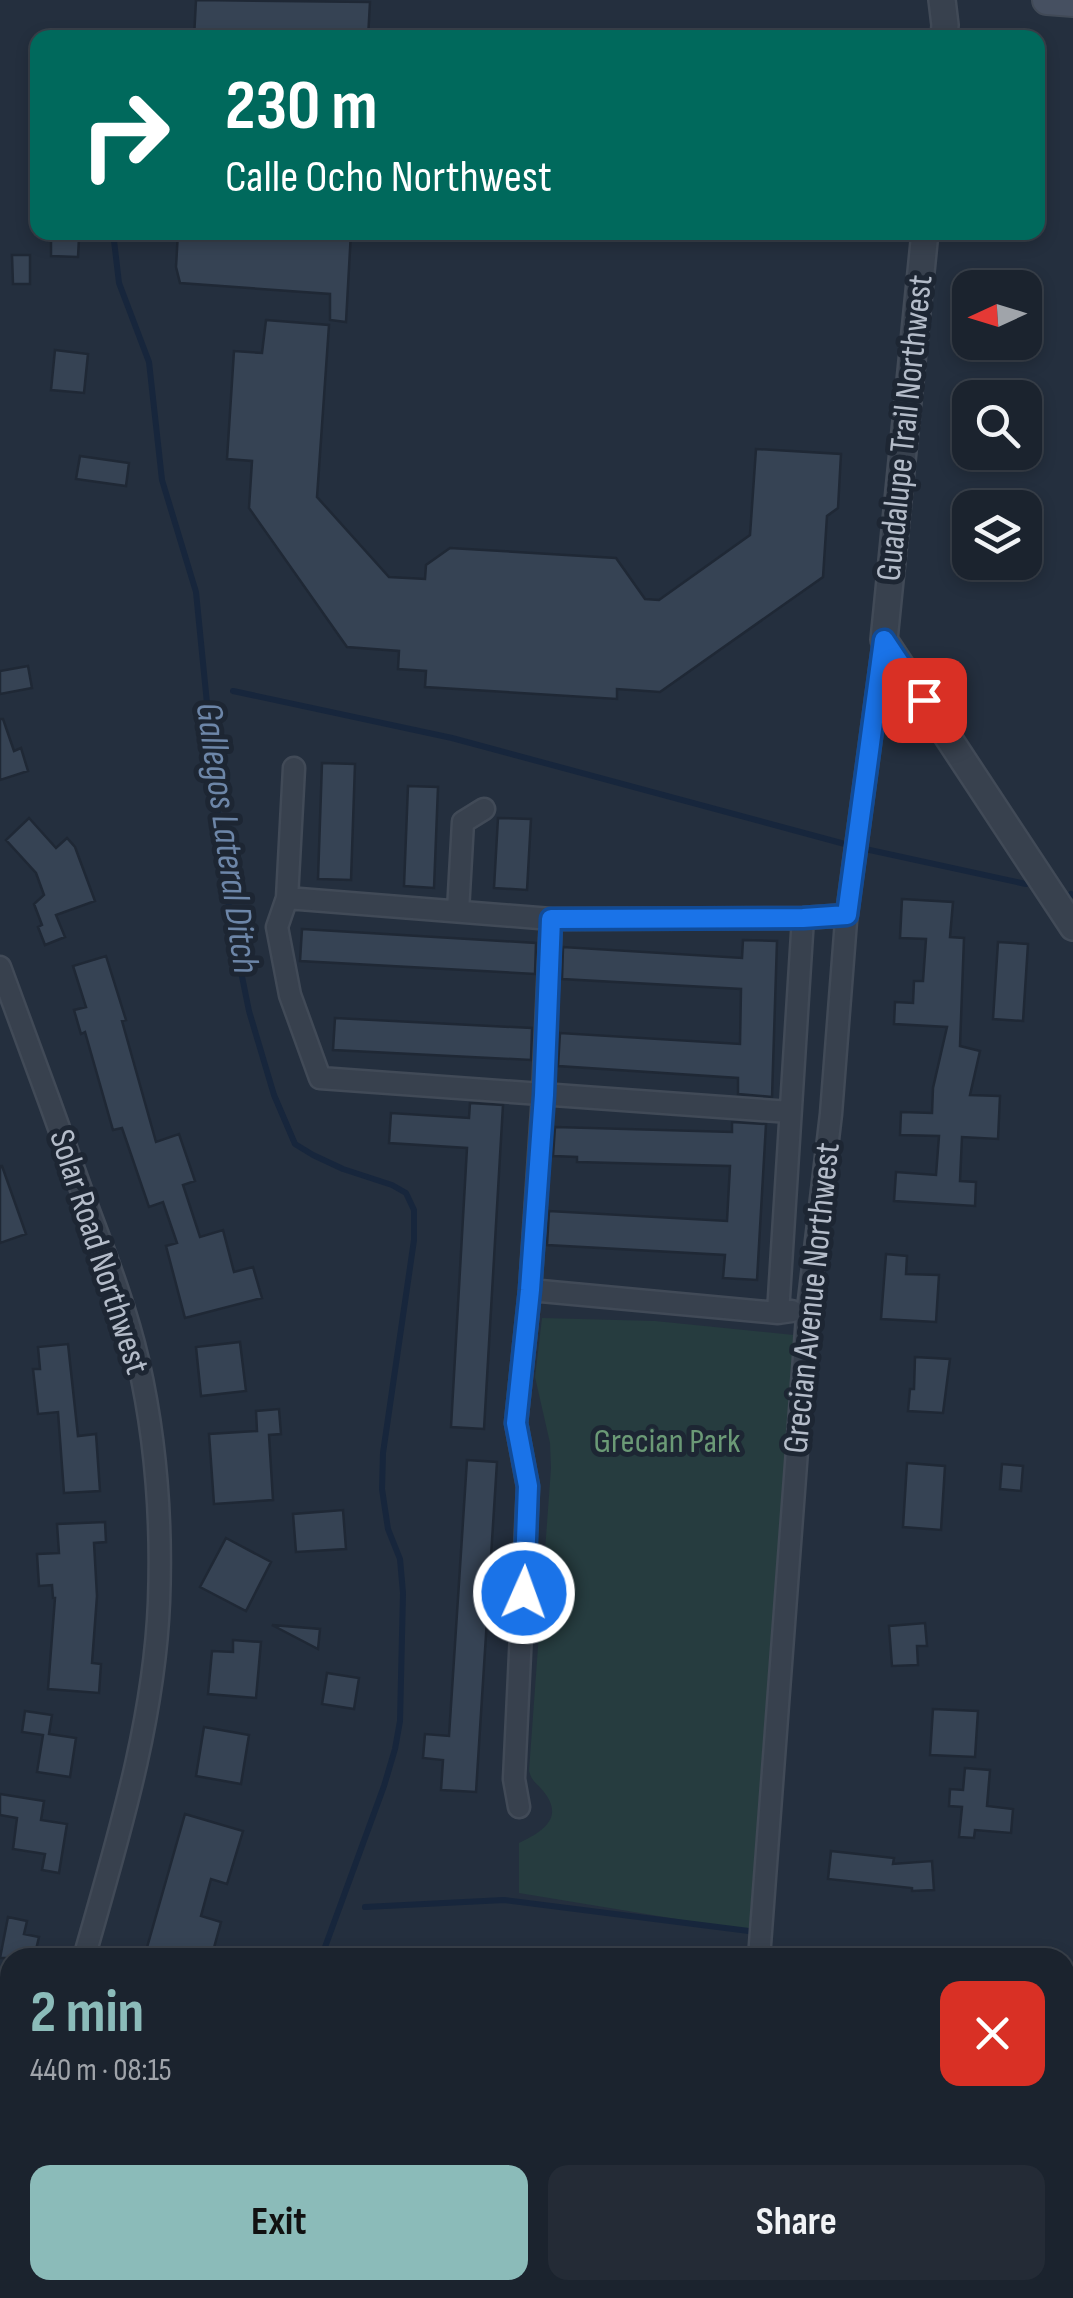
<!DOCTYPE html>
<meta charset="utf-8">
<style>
:root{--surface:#1b232e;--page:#242b36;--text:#f1f3f6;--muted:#a0a4aa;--line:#39404a;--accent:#8bbbb9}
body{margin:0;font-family:"Sofia Sans Condensed",sans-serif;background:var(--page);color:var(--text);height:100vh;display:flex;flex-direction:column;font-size:38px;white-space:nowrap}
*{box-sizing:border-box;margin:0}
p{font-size:32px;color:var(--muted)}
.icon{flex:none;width:55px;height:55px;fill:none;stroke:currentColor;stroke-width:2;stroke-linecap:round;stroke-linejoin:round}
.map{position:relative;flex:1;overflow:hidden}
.details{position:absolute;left:0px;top:1948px;width:1075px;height:352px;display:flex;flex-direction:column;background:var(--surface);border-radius:30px 30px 0 0;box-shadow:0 5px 15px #0003,0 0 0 2px var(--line)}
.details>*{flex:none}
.hud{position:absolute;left:30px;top:30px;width:1015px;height:210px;border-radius:20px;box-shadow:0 5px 15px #0003,0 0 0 2px var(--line);background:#00695c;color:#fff;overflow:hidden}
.needle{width:65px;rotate:266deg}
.tools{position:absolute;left:952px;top:270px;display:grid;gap:20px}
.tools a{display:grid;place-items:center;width:90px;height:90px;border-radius:20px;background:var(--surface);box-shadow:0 5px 15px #0003,0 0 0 2px var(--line);font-size:50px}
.pin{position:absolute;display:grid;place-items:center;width:85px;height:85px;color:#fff;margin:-42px;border-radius:20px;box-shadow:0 5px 15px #0006}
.me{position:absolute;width:110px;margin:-55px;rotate:2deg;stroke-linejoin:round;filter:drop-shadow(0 0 8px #0008)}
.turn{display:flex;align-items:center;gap:35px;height:210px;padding:0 30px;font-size:45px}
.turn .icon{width:130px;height:130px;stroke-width:2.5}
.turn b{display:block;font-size:70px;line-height:85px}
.round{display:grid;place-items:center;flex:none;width:105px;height:105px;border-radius:20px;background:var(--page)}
.overview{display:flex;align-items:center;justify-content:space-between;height:170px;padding:0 30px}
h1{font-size:60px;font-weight:700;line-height:75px;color:var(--accent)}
.action{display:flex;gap:20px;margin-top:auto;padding:20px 30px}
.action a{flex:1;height:115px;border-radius:20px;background:var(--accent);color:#111;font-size:40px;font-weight:700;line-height:115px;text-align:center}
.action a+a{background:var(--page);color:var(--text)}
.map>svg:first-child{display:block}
.green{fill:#263c3f}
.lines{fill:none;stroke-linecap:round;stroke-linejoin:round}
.stream{stroke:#17263c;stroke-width:6}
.building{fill:#364354;stroke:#1f2835;stroke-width:2.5}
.minor-casing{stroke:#414a57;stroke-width:25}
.tertiary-casing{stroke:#414a57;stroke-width:30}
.secondary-casing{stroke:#414a57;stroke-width:32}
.minor{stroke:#38414e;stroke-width:20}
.tertiary{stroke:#38414e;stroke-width:25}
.secondary{stroke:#465061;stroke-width:28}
.route-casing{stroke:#114b97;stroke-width:25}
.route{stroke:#1a73e8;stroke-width:18}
.labels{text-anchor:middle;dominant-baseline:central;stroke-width:10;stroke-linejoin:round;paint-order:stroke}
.street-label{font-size:35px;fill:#b4bcc9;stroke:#1d2633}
.park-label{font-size:35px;fill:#6b9a76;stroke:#1d2633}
.water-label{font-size:38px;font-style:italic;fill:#6d86a8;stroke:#1d2633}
</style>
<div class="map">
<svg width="1073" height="2298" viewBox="0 0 1073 2298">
<rect width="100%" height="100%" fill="#242f3e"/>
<path class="green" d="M542 1318 655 1321 794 1335 749 1931 519 1893V1843C541 1832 565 1819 544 1792 537 1783 532 1782 529 1771L551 1468 550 1443 535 1377Z"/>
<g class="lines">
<path class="stream" d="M113 232 119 283 149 362 162 480 196 592 221 845 231 922 249 1011 274 1095 295 1144 313 1155 343 1169 392 1185 406 1193 414 1210V1240L383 1453 382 1489 388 1529 400 1559 403 1593 400 1721 395 1749 384 1786 321 1958
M233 691 452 738 856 847 1026 884
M1071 894 1073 895
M365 1907 504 1900 749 1931
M1065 2079 1073 2082
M224 2298 227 2290"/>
</g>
<path class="building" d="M196 0 370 2 368 38H194Z
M178 232H351L346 322 330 320V294L180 283 176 267Z
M51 237 79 238 78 257 51 256Z
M12 255H30V284H13Z
M266 320 329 325 317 497 389 577 425 579 426 565 450 548 616 558 645 599 659 600 750 535 756 449 841 454 838 508 827 516 823 577 660 692 617 689V699L425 687 426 671 398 669 399 651 347 647 249 508 252 461 227 459 234 351 262 353Z
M55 350 88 354 84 393 51 390Z
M80 456 129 463 126 486 76 479Z
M28 666 32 688 0 694V671Z
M0 719H3L14 751 21 748 28 771 0 780Z
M322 763 355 764 351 880 318 879Z
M408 786 438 787 434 888 404 886Z
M29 818 56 848 67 838 75 847 95 901 56 915 65 937 45 945 38 927 42 925 34 904 44 895 36 873 6 840Z
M498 818 531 819 527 890 494 888Z
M902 899 953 902 950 937 964 938 960 1046 980 1051 970 1095 1000 1096 998 1139 962 1137 960 1181 976 1182 975 1206 894 1201 896 1172 936 1175 939 1136 900 1135 901 1112 932 1113 933 1088 947 1027 894 1024 895 1002 913 1003 914 981H923L926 939 900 938Z
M302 929 536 943 535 974 300 961Z
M743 940 777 941 772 1097 738 1094V1078L558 1066 560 1033 740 1044 741 989 562 979 563 947 742 958Z
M998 942 1028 944 1023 1021 993 1019Z
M106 956 126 1020 122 1021 156 1142 179 1134 195 1181 183 1185 200 1237 223 1230 234 1272 253 1267 262 1298 185 1318 166 1246 177 1243 163 1202 149 1207 122 1128 113 1130 85 1032 81 1034 74 1010 86 1007 73 966Z
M335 1018 532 1028 531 1060 333 1050Z
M470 1103 503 1105 484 1429 451 1427 467 1148 389 1143 391 1113 469 1118Z
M732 1122 766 1124 757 1280 723 1278 725 1255 547 1245 549 1211 727 1221 730 1166 577 1162V1157L553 1156 555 1127 732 1132Z
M0 1166H2L26 1234 0 1243Z
M886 1254 907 1256 906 1274 939 1275 936 1322 881 1319Z
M240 1342 246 1391 201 1396 196 1347Z
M68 1344 78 1436 96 1434 100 1491 64 1493 58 1412 38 1414 33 1369H40L38 1347Z
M915 1357 950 1359 943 1413 908 1411 910 1389H914Z
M279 1409 281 1434 269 1435 273 1500 214 1504 209 1434 257 1431 256 1411Z
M467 1460 497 1462 476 1792 441 1790 443 1760 423 1758 425 1734 449 1736Z
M907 1463 945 1466 941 1530 903 1527Z
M1002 1464 1023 1466 1021 1491 1000 1489Z
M343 1510 346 1549 296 1552 293 1514Z
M105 1522 106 1542 94 1543 97 1596 92 1663 101 1664 99 1693 48 1689 55 1598H53L52 1585 39 1586 37 1554 59 1553 57 1524Z
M226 1538 271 1562 246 1611 200 1587Z
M925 1623 927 1646H917L918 1665 892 1666 889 1626Z
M272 1625 320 1629 318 1649Z
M233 1640 261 1642 256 1698 208 1694 212 1651 233 1652Z
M327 1673 359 1678 354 1709 322 1704Z
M933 1709 978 1711 975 1757 930 1755Z
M25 1711 52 1715 49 1734 76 1738 70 1777 37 1772 43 1735 22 1732Z
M204 1727 249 1735 241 1784 196 1776Z
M965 1768 990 1770 987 1806 1013 1809 1011 1833 975 1830 974 1838 959 1837 962 1807 949 1806 950 1789 963 1790Z
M0 1794 44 1801 41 1820 67 1824 59 1873 42 1870 45 1854 13 1849 17 1818 0 1815Z
M185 1814 243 1831 227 1884 211 1879 201 1916 221 1922 212 1955 190 1949 188 1958H144Z
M831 1851 894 1858 893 1864 932 1861 934 1890 912 1891V1888L828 1879Z
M8 1917 27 1921 24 1934 39 1937 34 1958H0Z"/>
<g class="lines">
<defs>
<path id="minor" d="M294 768 287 898 277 927 290 995 320 1078 790 1112
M287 898 551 919 803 918 847 915
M458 911 463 822 484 809
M0 967C28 1042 56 1119 83 1195 103 1249 125 1304 138 1360 156 1439 162 1522 159 1602 154 1724 117 1841 84 1958
M530 1290 778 1313 792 1311
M778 1313 803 918
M519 1807 514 1779 528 1487 516 1423 530 1290 543 1095 551 919
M759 1958 807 1317 831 1114 846 921 884 640
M0 2050 10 2053
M0 2265 10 2228
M480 2298 481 2290
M726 2298 727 2290"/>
<path id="tertiary" d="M942 0 945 25 944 38
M925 232 884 640 1073 927"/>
<path id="secondary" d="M1047 0 1073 2"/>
</defs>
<use href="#minor" class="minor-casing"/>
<use href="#tertiary" class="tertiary-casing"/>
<use href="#secondary" class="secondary-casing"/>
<use href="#minor" class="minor"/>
<use href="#tertiary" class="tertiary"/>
<use href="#secondary" class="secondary"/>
</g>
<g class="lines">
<defs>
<path id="route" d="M524 1593 528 1486 516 1423 530 1290 544 1095 551 919 803 918 847 915 884 640 924 700"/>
</defs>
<use href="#route" class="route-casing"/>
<use href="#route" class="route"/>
</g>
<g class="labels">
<g class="street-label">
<text transform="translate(905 428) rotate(-84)">Guadalupe Trail Northwest</text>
<text transform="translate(99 1252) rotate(72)">Solar Road Northwest</text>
<text transform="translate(812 1298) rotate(-84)">Grecian Avenue Northwest</text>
</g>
<g class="park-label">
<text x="667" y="1441">Grecian Park</text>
</g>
<g class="water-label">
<text transform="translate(227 838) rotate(82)">Gallegos Lateral Ditch</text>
</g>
</g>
</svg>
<div class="tools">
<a><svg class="needle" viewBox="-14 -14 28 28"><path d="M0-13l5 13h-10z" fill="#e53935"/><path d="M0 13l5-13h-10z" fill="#a0a4aa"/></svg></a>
<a><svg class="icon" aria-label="search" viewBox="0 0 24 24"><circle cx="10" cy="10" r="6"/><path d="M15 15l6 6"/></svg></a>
<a><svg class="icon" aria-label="layers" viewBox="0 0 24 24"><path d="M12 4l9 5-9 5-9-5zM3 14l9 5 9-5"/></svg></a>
</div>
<div class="pin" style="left:924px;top:700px;background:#d93025"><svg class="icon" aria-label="arrive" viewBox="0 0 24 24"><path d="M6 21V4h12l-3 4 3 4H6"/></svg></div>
<svg class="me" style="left:524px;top:1593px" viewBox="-20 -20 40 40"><circle r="17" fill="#1a73e8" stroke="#fff" stroke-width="3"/><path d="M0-11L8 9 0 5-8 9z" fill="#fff"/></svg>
<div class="hud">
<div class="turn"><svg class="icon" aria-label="right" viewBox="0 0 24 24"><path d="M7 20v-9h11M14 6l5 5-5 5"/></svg><div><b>230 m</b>Calle Ocho Northwest</div></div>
</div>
<section class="details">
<div class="overview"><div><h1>2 min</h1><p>440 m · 08:15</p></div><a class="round" style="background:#d93025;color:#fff"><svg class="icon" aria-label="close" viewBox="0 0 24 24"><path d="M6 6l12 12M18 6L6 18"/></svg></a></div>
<div class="action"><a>Exit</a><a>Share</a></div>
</section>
</div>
